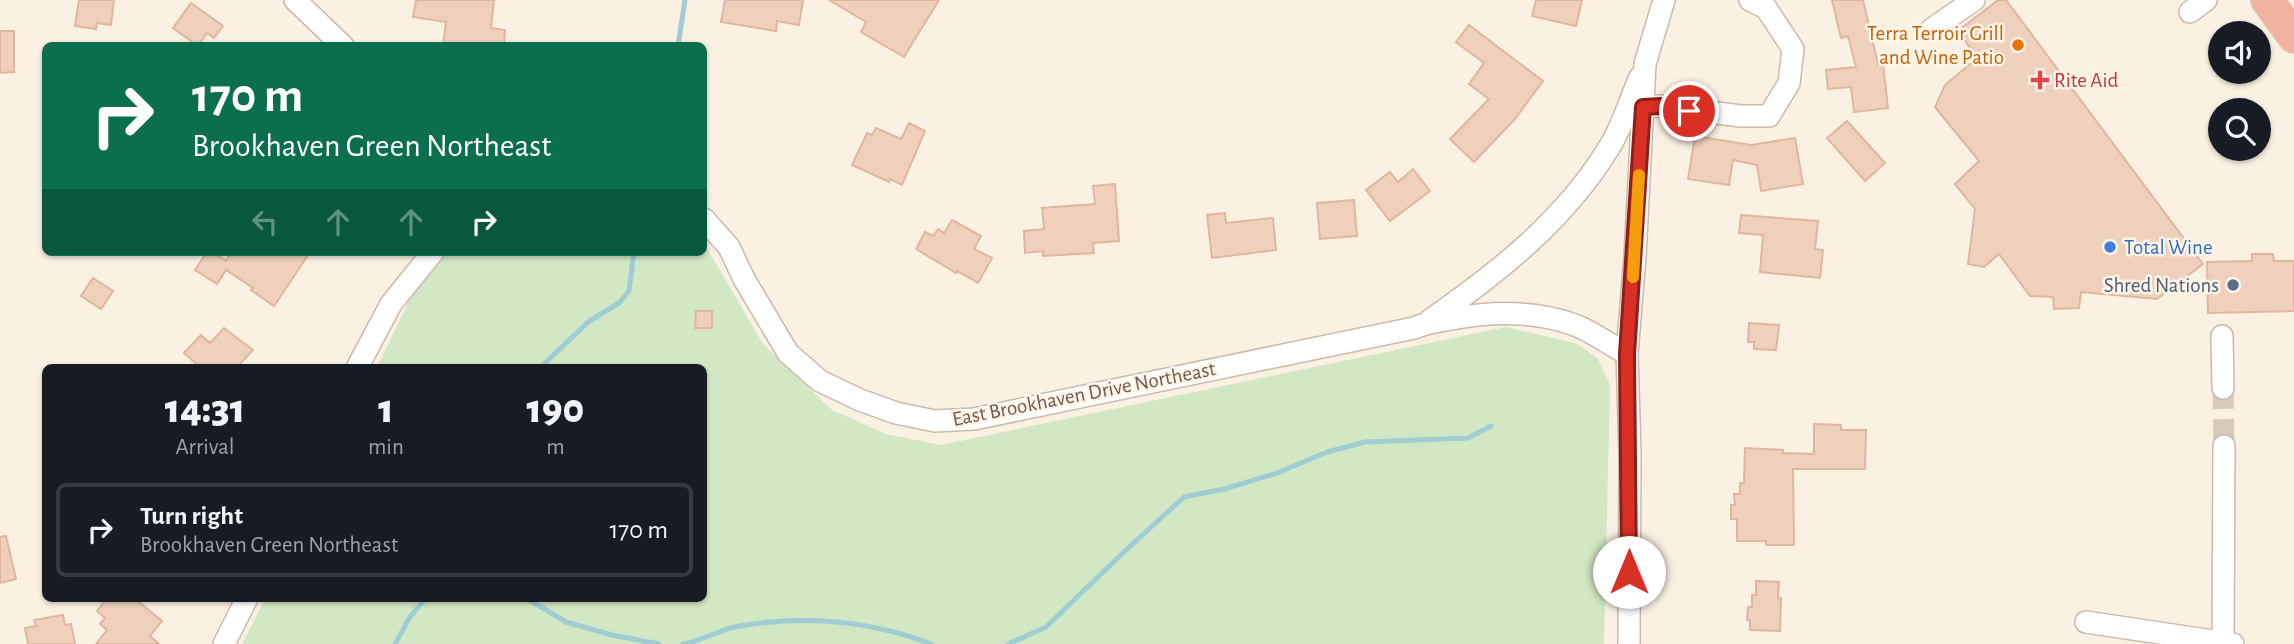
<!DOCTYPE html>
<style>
:root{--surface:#171b24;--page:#20242c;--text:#f1f3f6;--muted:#9ea1a6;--line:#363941}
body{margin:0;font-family:"Alegreya Sans",sans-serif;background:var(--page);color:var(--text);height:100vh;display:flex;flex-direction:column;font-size:26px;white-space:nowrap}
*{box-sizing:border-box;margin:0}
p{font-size:23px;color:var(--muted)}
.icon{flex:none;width:38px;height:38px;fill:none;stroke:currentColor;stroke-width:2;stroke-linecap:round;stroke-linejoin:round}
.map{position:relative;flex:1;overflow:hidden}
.drawer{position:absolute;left:42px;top:364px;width:665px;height:238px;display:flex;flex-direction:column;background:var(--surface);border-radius:10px;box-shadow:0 2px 5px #0004}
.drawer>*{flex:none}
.guide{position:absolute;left:42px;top:42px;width:665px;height:214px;border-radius:10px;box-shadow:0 2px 5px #0004;background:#0b6e4f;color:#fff;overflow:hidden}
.controls{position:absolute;left:2208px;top:21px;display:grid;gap:14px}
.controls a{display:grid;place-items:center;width:63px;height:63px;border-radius:50%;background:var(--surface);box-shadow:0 2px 5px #0004;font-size:35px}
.pin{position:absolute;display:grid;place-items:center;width:60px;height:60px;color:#fff;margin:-30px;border:4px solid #fff;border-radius:50%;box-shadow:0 2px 7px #0007}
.me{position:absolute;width:77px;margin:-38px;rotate:0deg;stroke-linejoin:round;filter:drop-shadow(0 0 5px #0008)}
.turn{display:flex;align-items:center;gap:24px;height:147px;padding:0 35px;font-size:32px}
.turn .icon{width:91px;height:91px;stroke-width:2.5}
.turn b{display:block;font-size:49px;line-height:60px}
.lanes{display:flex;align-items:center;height:66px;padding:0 35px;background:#0003;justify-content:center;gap:35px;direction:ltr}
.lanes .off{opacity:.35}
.eta{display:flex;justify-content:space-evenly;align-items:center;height:119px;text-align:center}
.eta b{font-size:42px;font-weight:800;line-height:49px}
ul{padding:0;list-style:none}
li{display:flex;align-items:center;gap:21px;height:94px;margin:0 14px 10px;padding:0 21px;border:4px solid var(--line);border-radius:10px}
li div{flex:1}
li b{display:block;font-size:26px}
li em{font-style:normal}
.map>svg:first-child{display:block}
.green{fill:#d2e7c3}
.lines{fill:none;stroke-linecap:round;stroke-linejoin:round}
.stream{stroke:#a0ccd4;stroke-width:5}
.building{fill:#eed0bd;stroke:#e0b69e;stroke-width:2}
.minor-tunnel{stroke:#d8cbbd;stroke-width:21;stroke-dasharray:21 10;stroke-linecap:butt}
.minor-casing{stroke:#cbb9ab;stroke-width:24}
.highway-casing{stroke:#d7d0cd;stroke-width:34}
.minor{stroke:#fff;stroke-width:21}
.highway{stroke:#f1b39e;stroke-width:32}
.route-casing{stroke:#8d1f18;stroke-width:18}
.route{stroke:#d93025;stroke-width:12}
.slow{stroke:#f59e0b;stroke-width:12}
.food-dot{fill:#e8710a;stroke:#fef5e9;stroke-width:2.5}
.health-dot{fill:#e0444e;stroke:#fef5e9;stroke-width:2.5}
.shop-dot{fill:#3f7fe0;stroke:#fef5e9;stroke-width:2.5}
.service-dot{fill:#5c6f8a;stroke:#fef5e9;stroke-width:2.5}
.labels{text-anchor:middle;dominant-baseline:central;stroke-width:5;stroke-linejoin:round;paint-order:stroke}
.food-label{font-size:21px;fill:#c56008;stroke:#fef5e9;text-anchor:end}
.health-label{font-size:21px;fill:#be3a42;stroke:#fef5e9;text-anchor:start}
.shop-label{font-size:21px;fill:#366cbe;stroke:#fef5e9;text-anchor:start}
.service-label{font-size:21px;fill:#4e5e75;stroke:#fef5e9;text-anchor:end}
.street-label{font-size:21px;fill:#71584b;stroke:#fef5e9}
</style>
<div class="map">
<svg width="2294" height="644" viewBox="0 0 2294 644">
<rect width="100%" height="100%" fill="#fbf1e3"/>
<path class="green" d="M704 243 763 344 832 410 886 434 941 445 1506 327 1578 344 1598 359 1610 385 1604 644H242L265 599 704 598V368L377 367 412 295 444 252H704Z"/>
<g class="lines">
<path class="stream" d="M678 46 685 0
M540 368 588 322 619 303 629 291 634 252
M526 598 566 622 612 635 659 644
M395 644 410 617 426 598
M683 644C702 641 720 629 739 626 806 615 868 620 931 644
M1008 644 1046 627 1125 551 1184 497 1224 489 1277 473 1327 452 1365 442 1468 438 1491 426"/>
</g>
<path class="building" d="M79 0H114L111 25 97 23 96 29 75 26Z
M416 0H494L491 28 505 30 504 46H443L446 22 413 17Z
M725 0H803L799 25 777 21 776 31 721 22Z
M829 0H939L904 57 861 32 866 22Z
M1536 0H1582L1576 26 1532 16Z
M1832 0H1863L1878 64H1883L1888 108 1854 112 1851 87 1828 89 1826 70 1856 67 1848 36 1841 38Z
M1998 0H2006L2203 264 2157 299 2081 292 2079 308 2054 309 2053 297 2030 296 1999 254 1984 267 1968 264 1975 209 1955 184 1979 161 1935 107 1945 85 1977 58 1958 31Z
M191 3 223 26 214 38 207 33 198 46 173 28Z
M1469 25 1543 81 1515 119 1474 162 1450 139 1489 99 1469 84 1484 63 1456 42Z
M0 31H14V72L0 73Z
M1847 121 1885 163 1865 181 1827 138Z
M909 123 925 131 902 185 890 179 889 182 852 165 867 133 872 135 876 128 901 139Z
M1695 136 1751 145 1795 138 1803 184 1761 191 1757 165 1733 160 1729 185 1688 179Z
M1413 169 1430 191 1390 221 1366 190 1390 172 1398 182Z
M1115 184 1119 241 1093 243 1094 253 1043 256V251L1025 253 1024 231 1044 229 1042 208 1095 204 1093 186Z
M1354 200 1357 236 1320 239 1317 203Z
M1225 213 1226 223 1273 218 1276 250 1212 258 1207 215Z
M1741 215 1818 221 1815 249 1823 250 1820 278 1760 272 1763 235 1739 233Z
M952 220 981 236 974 249 992 258 978 283 957 271 956 273 916 249 925 232 933 236 938 229 944 233Z
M207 252H213L226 261 231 252H310L274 306 251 290 253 288 226 270 217 284 195 270Z
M2252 254H2273L2274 261H2294V311L2208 313 2207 262 2252 261Z
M93 278 113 291 101 309 81 296Z
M696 311H712V328H695Z
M1749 323 1779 325 1776 350 1754 349V342H1748Z
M224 328 253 350 236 368H201L184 353 201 335 210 343Z
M1814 424 1841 425V430H1866L1865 469H1793L1794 545H1766V541H1737V519H1731V505H1735L1734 494H1740V483H1744L1745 448 1783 450V453L1814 454Z
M6 536 16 579 0 583V537Z
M1756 581 1779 582 1778 598H1781L1780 631 1750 630V620H1747L1748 607H1752V595H1756Z
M107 598H134L162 621 150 636 159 644H96L107 630 100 624 105 618 97 611Z
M63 615 65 625 71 624 75 644H28L25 628 36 626 34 620Z"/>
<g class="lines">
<path class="minor-tunnel" d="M2223 388 2224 446"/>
<defs>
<path id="minor" d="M295 0 343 46
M2190 12 2206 0
M1932 29 1974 0
M1643 107 1661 106 1741 116H1769L1789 83 1793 49 1766 8 1750 0
M704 219 729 247 744 279 788 353 820 381 860 400 896 413 935 421 974 419 1414 328C1428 322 1442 320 1457 318 1497 311 1536 311 1575 325 1593 332 1610 345 1627 354
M1430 320C1499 272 1566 219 1610 146 1623 125 1630 99 1640 77
M2222 336 2223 388
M357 368 391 304 433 252
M2086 622 2233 644
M2223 643 2224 446
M224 644 247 598
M1629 644 1630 453 1627 354 1635 257 1645 64 1664 0"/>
<path id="highway" d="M2267 0 2294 37"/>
</defs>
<use href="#minor" class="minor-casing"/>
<use href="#highway" class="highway-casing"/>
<use href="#minor" class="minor"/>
<use href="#highway" class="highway"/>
</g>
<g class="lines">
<defs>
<path id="route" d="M1629 572 1627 354 1643 107 1661 106 1689 111"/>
</defs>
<use href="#route" class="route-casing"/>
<use href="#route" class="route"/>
<path class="slow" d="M1633 277 1639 175"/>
</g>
<circle class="food-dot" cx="2018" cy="45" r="7"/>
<path class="health-dot" d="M2036.5 69.5h7v7h7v7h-7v7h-7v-7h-7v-7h7z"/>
<circle class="shop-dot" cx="2110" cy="247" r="7"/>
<circle class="service-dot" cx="2233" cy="285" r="7"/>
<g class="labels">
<g class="food-label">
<text x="2004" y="33">Terra Terroir Grill<tspan x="2004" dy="24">and Wine Patio</tspan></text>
</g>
<g class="health-label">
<text x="2054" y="80">Rite Aid</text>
</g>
<g class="shop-label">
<text x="2124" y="247">Total Wine</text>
</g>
<g class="service-label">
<text x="2219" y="285">Shred Nations</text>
</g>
<g class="street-label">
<text transform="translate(1084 394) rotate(-11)">East Brookhaven Drive Northeast</text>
</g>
</g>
</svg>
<div class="controls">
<a><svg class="icon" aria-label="sound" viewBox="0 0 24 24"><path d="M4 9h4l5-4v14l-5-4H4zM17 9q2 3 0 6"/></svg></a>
<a><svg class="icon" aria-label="search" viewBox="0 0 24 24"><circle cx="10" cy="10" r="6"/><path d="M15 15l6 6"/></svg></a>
</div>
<div class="pin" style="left:1689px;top:111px;background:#d93025"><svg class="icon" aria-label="arrive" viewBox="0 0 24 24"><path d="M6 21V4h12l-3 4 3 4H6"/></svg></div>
<svg class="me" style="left:1629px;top:572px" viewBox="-20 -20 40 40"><circle r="19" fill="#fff"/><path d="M0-13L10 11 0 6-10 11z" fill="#d93025"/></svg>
<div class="guide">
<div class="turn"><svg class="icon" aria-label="right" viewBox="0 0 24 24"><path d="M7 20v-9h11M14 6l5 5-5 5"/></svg><div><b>170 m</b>Brookhaven Green Northeast</div></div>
<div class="lanes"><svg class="icon off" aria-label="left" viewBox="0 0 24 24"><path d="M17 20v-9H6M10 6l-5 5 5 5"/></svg><svg class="icon off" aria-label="ahead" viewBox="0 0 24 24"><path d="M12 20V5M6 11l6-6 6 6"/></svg><svg class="icon off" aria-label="ahead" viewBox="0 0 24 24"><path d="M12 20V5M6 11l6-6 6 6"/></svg><svg class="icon" aria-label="right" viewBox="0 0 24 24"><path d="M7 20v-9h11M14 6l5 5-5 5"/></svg></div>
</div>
<section class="drawer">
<div class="eta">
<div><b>14:31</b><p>Arrival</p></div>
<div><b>1</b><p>min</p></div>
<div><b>190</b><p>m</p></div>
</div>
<ul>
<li><svg class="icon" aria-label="right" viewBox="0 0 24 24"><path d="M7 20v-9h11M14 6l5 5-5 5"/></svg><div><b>Turn right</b><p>Brookhaven Green Northeast</p></div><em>170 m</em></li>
</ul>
</section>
</div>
